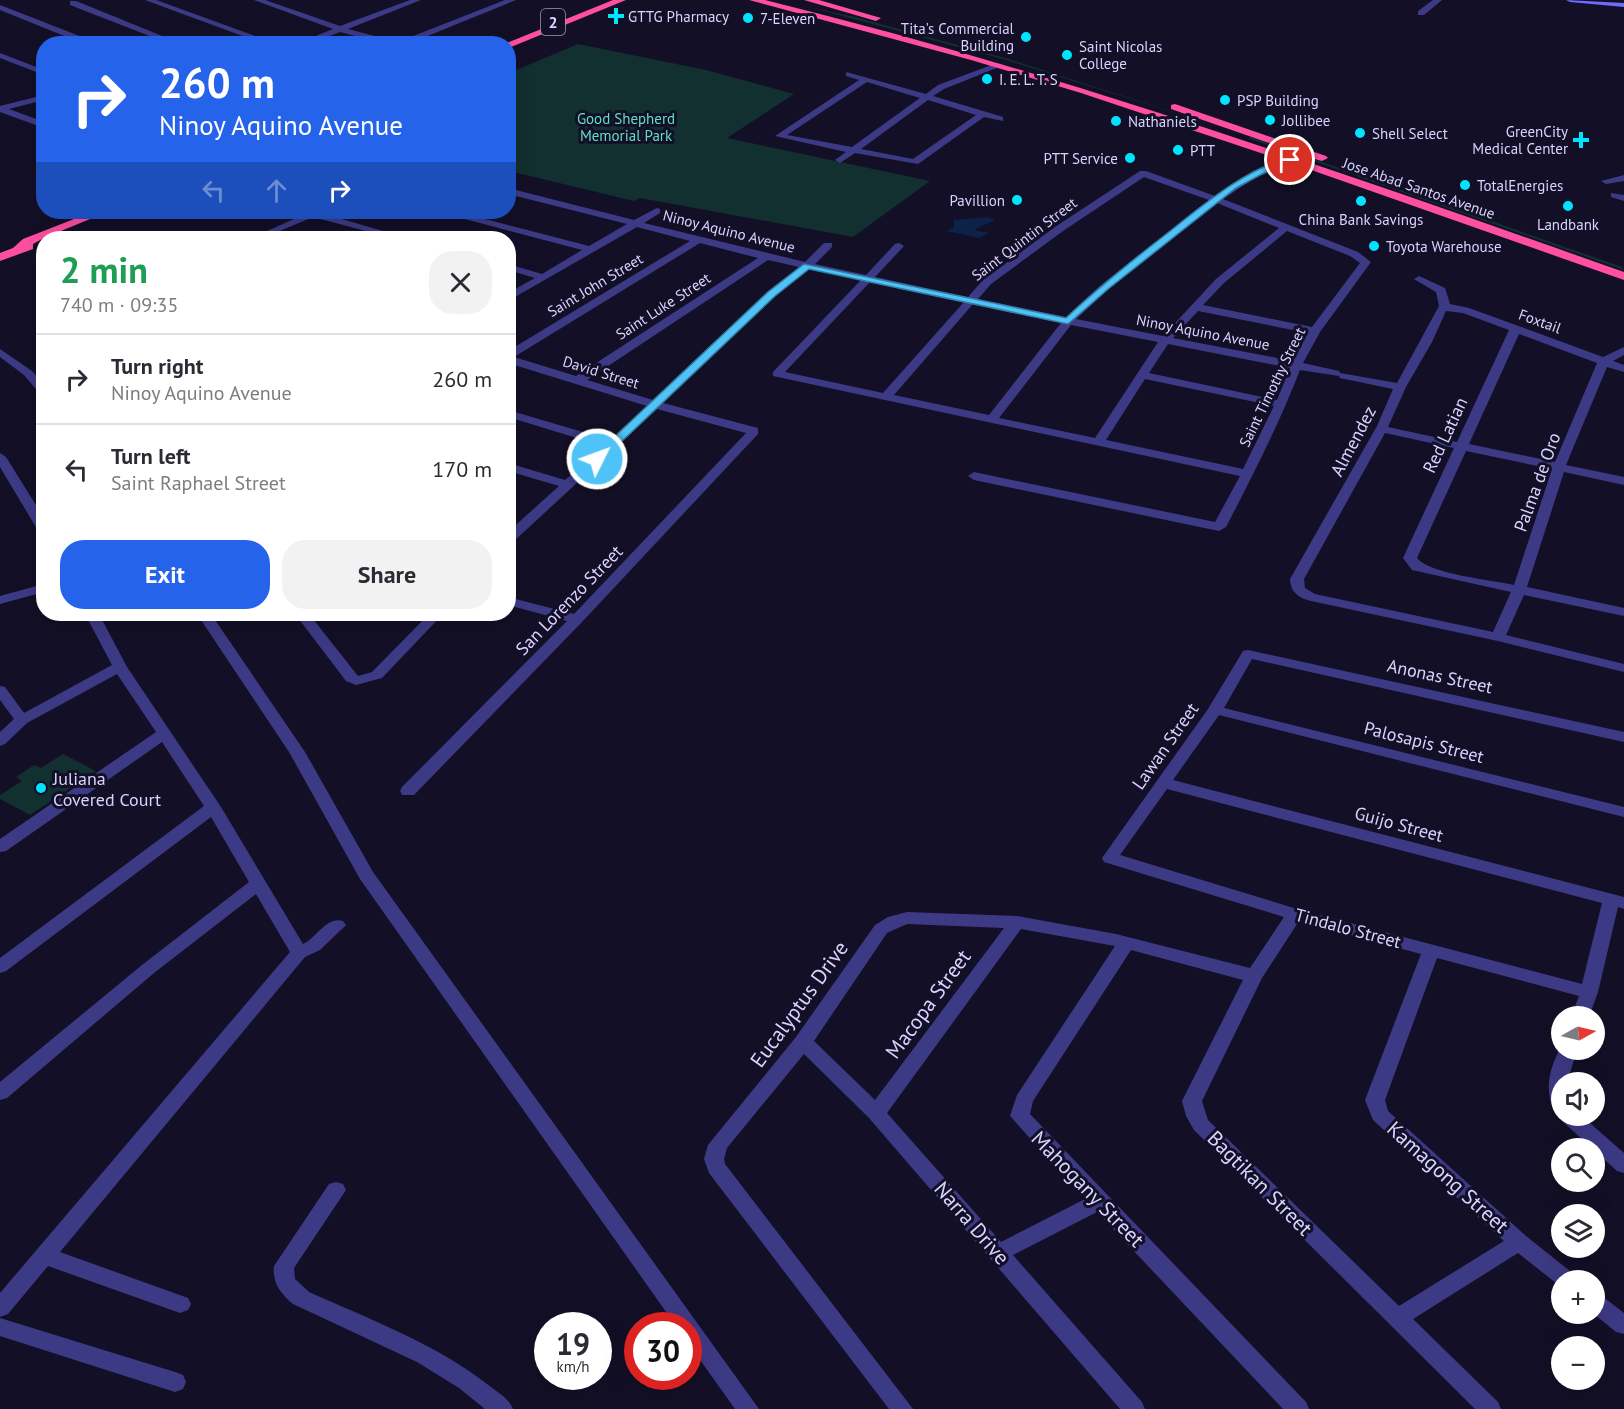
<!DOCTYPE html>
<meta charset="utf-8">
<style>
:root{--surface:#fff;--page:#f2f2f3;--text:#2b2b33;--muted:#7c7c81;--line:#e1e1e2;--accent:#2563eb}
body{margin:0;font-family:"PT Sans",sans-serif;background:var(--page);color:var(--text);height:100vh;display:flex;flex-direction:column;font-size:22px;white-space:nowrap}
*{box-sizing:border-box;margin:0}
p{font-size:20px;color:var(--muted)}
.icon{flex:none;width:33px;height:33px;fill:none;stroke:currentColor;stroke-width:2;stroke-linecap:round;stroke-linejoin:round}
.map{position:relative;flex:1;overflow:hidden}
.drawer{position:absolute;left:36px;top:231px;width:480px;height:390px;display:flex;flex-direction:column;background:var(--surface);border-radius:24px;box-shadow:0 6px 24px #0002}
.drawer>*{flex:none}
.guide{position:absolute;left:36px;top:36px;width:480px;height:183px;border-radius:24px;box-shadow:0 6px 24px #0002;background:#2563eb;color:#fff;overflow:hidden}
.needle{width:39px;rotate:82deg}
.controls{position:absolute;left:1551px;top:1006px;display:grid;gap:12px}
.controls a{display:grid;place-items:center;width:54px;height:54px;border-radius:50%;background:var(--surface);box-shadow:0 6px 24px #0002;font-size:30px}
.speed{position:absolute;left:534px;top:1312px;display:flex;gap:12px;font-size:30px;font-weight:700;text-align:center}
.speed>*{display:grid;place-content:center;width:78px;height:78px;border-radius:50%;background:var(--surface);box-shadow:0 6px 24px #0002;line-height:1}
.speed small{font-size:15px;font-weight:400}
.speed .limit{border:9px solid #d22;background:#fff;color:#111}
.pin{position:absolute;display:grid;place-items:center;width:51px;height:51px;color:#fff;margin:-26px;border:3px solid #fff;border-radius:50%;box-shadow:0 2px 6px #0007}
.me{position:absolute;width:66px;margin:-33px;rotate:48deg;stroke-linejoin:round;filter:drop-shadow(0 0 4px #0008)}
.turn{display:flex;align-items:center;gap:21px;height:126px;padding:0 24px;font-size:27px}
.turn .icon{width:78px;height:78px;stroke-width:2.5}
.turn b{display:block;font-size:42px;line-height:51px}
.lanes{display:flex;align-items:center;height:57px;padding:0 24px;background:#0003;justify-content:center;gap:30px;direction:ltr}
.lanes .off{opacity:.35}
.round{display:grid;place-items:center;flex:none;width:63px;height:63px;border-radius:24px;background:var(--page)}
.headline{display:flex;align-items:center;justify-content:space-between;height:102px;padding:0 24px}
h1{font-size:36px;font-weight:700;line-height:45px;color:#1e9e55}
.action{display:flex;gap:12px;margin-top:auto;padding:12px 24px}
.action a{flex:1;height:69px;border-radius:24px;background:var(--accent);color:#fff;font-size:24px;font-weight:700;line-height:69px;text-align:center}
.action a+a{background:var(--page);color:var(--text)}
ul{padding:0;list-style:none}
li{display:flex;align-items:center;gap:18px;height:90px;padding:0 24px;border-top:2px solid var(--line)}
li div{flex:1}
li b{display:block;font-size:22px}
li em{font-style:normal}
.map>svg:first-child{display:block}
.green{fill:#12302f}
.water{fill:#0c2248}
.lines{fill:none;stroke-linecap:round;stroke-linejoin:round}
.street{fill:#3d3a85;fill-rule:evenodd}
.secondary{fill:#6f6bff;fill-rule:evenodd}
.highway{fill:#ff4fa3;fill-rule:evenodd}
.route{fill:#4fc3f7;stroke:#337fa1;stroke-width:1.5}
.poi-dot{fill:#00e5ff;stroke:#130f26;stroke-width:2}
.labels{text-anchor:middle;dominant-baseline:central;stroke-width:6;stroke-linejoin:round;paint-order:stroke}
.far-poi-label{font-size:15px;fill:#d9d4ff;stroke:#130f26;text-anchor:start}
.far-park-label{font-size:15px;fill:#5fe0c0;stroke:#130f26}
.far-street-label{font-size:15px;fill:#d9d4ff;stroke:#130f26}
.shield{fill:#130f26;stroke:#9e99be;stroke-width:1.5}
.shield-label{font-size:16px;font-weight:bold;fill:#d9d4ff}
.street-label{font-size:18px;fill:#d9d4ff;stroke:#130f26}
.poi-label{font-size:18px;fill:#d9d4ff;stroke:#130f26;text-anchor:start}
.near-street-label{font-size:21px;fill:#d9d4ff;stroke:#130f26}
</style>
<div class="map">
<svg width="1624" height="1409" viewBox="0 0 1624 1409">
<rect width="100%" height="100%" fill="#130f26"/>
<path class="green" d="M809 7 855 17 1005 58 1220 127 1003 59Z
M578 44 706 70 794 94 727 138 930 181 853 237 640 198 634 201 509 171V73Z
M1251 137 1622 267 1624 270 1248 138Z
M63 754 96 771 30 815 0 799V795L22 781 16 777 34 765 41 768Z"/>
<path class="water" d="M987 217 995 220 974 230 989 233 979 238 947 231 954 227V220Z"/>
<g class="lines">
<path class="street" d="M145 0H156L277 44H264Z
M254 0H265L340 26 410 0H421L348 29 398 42 505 0H516L408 44H386L340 32 309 44H296L333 29Z
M1433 0H1442L1424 15H1418V11Z
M70 1H76L182 44H170L70 5Z
M0 5 95 42 96 44H84L0 10Z
M0 53 44 70V75L0 58Z
M997 63 1004 65 944 89 933 96 1003 117V121L984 117 918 164 855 153 840 163 835 160 846 152 775 136 859 80 846 76V72L926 94 938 85ZM867 82 920 98 852 147 787 135ZM928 100 976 115 913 159 861 149Z
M44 95V100L9 109 44 122V128L0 112V106Z
M1287 158 1295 160 1259 175 1223 199 1358 252 1371 262 1320 332 1303 363 1339 371 1340 373 1397 383 1439 306 1436 292 1414 279 1419 276 1445 288 1450 304 1469 308 1603 357 1624 347V355L1613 361 1624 365V372L1607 367 1566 465 1624 477V485L1564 472 1527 587 1624 608V616L1524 595 1506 635 1624 664V672L1498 641 1311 601C1299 598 1290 592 1290 579L1377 426 1393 389 1340 378 1339 376 1300 370C1279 424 1253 475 1226 527L1219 531 974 480 968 476 974 472 1215 522 1240 476 773 376V372L861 280 809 269 775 296 663 403 758 428V434L582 622 414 795H402L400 791 402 787 567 621 508 605V597L574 614 746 433 657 409 513 542 508 543V532L559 486 508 471V463L565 480 603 446 508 417V410L610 440 647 406 508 363V351L690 241 637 227 508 301V293L535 278 508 270V264L542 274 582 250 446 214 444 212H458L589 246 627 224 508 194V188L634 220 657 208 660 209V213L644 223 805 262 824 243H832V247L815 264 866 275 895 244 899 243 904 246 875 277 968 297 983 280 1055 227 1140 171H1146L1215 196 1253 171ZM1144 177 1209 200 1101 285 1066 317 978 299 991 284 1063 231ZM1217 203 1279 228 1216 279 1163 336 1076 319 1109 289ZM1287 231 1350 256 1360 263 1312 327 1203 305 1224 283ZM700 243 758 258 576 376 514 357ZM768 260 799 267 767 292 653 400 587 380ZM870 282 964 302 883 393 785 372ZM973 304 1061 323 989 415 894 395ZM1198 311 1308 333 1293 361 1173 338ZM1446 311 1463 313 1509 330 1457 442 1388 427 1406 387 1432 342ZM1071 325 1158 342 1095 438 999 418ZM1519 334 1597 363 1555 462 1469 444ZM1168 344 1290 368 1277 400 1149 373ZM1145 379 1274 406 1243 469 1106 440ZM1385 433 1454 448 1403 558 1412 570 1511 592 1493 632 1315 594 1305 588 1304 579ZM1466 451 1552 469 1514 585C1492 580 1429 574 1417 558Z
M1624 175V181L1606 184 1601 181Z
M1611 193 1624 195V201L1611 197Z
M310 212H322L321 213 407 238H392L313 217 263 238H251Z
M0 349 32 371 44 384V395L40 394 24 375 0 357Z
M0 453 6 457 44 518V533L37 529 0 467Z
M44 584V592L0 604V596Z
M85 614H99L127 667 221 807 303 944C317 938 326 916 343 921L346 925 320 950 305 957 60 1252 188 1298 191 1304 188 1310 180 1313 48 1266 8 1314 0 1317V1293L290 952 256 894 154 973 7 1098 0 1100V1082L142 965 249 882 211 817 6 971 0 973V958L204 806 162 742 6 851 0 852V839L156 732 117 674 27 723 5 744 0 746V732L14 719 0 700V686L5 687 24 713 112 665Z
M197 614H211L305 752 373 872 759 1409H735L688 1343V1326H676L360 879 289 752Z
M295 614H309L358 676 372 672 429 614H443L382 678 356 685 346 681Z
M1248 650 1624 732V742L1252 659 1224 708 1624 807V817L1219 715 1173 780 1624 897V909L1618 907 1598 992 1589 1017H1571L1579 996 1437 958 1385 1100 1388 1111 1526 1236 1575 1275 1579 1281H1562L1561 1287 1518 1253 1413 1319 1498 1402 1501 1409H1475L1194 1130 1186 1116 1182 1101 1243 980 1131 950 1033 1101 1030 1114 1306 1402 1309 1409H1283L1097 1212 1013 1255 1142 1402 1145 1409H1120L869 1118 804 1054 727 1148 724 1159 725 1164 913 1409H889L709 1173 704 1159 708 1145 796 1037 875 925 888 917 907 912 1017 916 1116 934 1250 968 1284 917 1104 862 1102 858 1208 709 1243 651ZM1167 789 1602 903 1582 984 1297 909 1120 855ZM1299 921 1421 954 1365 1100 1373 1120 1504 1241 1399 1306 1208 1120 1202 1101 1262 978ZM907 924 1004 928 875 1100 814 1041 887 933ZM1021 929 1115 946 1017 1095 1010 1116 1085 1199 1001 1242 887 1113Z
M1562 1045V1050H1577L1567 1083H1562V1116H1582L1624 1153V1173L1617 1171 1562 1121 1560 1114 1555 1112C1543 1090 1550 1066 1562 1045Z
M336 1182 343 1184 346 1190 294 1268 295 1279 309 1292C371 1320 437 1344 491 1387 500 1394 509 1399 513 1409H485L459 1388 417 1362 293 1304C281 1294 272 1283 274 1266L329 1184Z
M1594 1293 1602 1296 1624 1313V1334L1616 1332 1594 1314Z
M0 1318 175 1372 183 1375 186 1382 183 1389 175 1392 0 1336Z"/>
<path class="secondary" d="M1566 0 1624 3V7L1570 2Z"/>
<path class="highway" d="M613 0H626L511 47 508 48V44H504Z
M749 0H765C1058 72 1340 172 1624 272V280L1297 165 1081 93 971 60Z
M804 0H819L881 18 876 21Z
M1175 104 1326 156 1328 158 1322 161 1318 160 1171 109V105Z
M92 212H107L44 238 33 244V249L0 261V253L13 248 23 239Z"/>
</g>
<path class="route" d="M1290 157 1293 158V161L1260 175 1236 188 1108 289 1068 324 809 269 775 296 601 461H593L591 459 768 292 804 264 1066 318C1099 287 1134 259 1169 232 1207 202 1243 171 1290 157Z"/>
<g class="poi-dot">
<path d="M613 7h6v6h6v6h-6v6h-6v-6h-6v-6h6z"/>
<circle cx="748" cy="18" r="6"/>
<circle cx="1026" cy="37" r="6"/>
<circle cx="1067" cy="55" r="6"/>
<circle cx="987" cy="79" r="6"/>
<circle cx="1225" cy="100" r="6"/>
<circle cx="1270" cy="120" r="6"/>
<circle cx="1116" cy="121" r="6"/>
<circle cx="1360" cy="133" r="6"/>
<path d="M1578 131h6v6h6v6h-6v6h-6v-6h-6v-6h6z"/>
<circle cx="1178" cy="150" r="6"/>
<circle cx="1130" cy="158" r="6"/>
<circle cx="1465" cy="185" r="6"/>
<circle cx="1017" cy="200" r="6"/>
<circle cx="1361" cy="201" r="6"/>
<circle cx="1568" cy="206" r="6"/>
<circle cx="1374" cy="246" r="6"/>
<circle cx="41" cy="788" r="6"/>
</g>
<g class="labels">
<g class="far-poi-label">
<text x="628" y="16">GTTG Pharmacy</text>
<text x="760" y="18">7-Eleven</text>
<text x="1014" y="28" text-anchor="end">Tita's Commercial<tspan x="1014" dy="17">Building</tspan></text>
<text x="1079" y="46">Saint Nicolas<tspan x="1079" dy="17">College</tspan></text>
<text x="999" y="79">I. E. L. T. S</text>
<text x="1237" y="100">PSP Building</text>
<text x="1282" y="120">Jollibee</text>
<text x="1128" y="121">Nathaniels</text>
<text x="1568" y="131" text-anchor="end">GreenCity<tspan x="1568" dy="17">Medical Center</tspan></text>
<text x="1372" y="133">Shell Select</text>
<text x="1190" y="150">PTT</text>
<text x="1118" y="158" text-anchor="end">PTT Service</text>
<text x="1477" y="185">TotalEnergies</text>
<text x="1005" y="200" text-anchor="end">Pavillion</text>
<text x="1361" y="219" text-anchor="middle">China Bank Savings</text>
<text x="1568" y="224" text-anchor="middle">Landbank</text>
<text x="1386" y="246">Toyota Warehouse</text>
</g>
<g class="far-park-label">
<text x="626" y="118">Good Shepherd<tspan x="626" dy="17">Memorial Park</tspan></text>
</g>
<g class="far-street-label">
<text transform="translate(1419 188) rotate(19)">Jose Abad Santos Avenue</text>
<text transform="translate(729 231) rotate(14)">Ninoy Aquino Avenue</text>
<text transform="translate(1024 239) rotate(-37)">Saint Quintin Street</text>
<text transform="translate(595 285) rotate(-31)">Saint John Street</text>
<text transform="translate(663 306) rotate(-33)">Saint Luke Street</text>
<text transform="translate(1540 321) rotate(20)">Foxtail</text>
<text transform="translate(1203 332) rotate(11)">Ninoy Aquino Avenue</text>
<text transform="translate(601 372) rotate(17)">David Street</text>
<text transform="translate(1272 387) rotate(-64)">Saint Timothy Street</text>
</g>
<rect class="shield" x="541" y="9" width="24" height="26" rx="4.5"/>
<g class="shield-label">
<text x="553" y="22">2</text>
</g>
<g class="street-label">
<text transform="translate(1445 435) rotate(-65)">Red Latian</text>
<text transform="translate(1353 441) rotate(-62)">Almendez</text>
<text transform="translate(1537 482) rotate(-70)">Palma de Oro</text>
<text transform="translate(569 600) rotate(-46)">San Lorenzo Street</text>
<text transform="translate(1440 676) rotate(12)">Anonas Street</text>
<text transform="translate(1424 742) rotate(14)">Palosapis Street</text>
<text transform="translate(1165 746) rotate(-55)">Lawan Street</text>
<text transform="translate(1399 824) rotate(15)">Guijo Street</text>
<text transform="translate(1348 928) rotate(15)">Tindalo Street</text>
</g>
<g class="poi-label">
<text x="53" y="778">Juliana<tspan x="53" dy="21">Covered Court</tspan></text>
</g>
<g class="near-street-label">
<text transform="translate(799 1004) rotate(-54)">Eucalyptus Drive</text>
<text transform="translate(928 1004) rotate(-54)">Macopa Street</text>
<text transform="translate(1448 1177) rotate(42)">Kamagong Street</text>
<text transform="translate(1260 1183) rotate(45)">Bagtikan Street</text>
<text transform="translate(1088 1189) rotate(46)">Mahogany Street</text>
<text transform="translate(972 1223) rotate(49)">Narra Drive</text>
</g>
</g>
</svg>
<div class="controls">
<a><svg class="needle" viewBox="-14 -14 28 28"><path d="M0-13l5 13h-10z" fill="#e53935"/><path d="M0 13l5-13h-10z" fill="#7c7c81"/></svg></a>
<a><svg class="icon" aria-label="sound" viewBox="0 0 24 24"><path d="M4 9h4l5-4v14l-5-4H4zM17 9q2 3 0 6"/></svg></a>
<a><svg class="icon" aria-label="search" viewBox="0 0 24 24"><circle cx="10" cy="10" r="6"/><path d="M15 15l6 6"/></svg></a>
<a><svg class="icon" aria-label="layers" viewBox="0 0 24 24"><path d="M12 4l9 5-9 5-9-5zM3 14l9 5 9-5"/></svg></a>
<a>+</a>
<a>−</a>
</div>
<div class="speed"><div>19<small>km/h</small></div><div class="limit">30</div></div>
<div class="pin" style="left:1290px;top:160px;background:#d93025"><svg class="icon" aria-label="arrive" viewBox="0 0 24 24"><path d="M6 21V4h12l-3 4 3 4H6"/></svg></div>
<svg class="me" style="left:597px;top:459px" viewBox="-20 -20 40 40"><circle r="17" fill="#4fc3f7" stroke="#fff" stroke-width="3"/><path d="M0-11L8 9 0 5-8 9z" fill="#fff"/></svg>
<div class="guide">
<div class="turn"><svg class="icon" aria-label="right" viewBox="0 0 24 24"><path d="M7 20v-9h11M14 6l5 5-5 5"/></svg><div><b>260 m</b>Ninoy Aquino Avenue</div></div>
<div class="lanes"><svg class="icon off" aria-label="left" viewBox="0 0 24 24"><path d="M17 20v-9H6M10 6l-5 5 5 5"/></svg><svg class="icon off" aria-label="ahead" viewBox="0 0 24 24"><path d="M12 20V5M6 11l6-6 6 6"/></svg><svg class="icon" aria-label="right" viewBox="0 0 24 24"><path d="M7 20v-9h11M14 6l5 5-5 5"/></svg></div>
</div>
<section class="drawer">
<div class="headline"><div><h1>2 min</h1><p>740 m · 09:35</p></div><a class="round"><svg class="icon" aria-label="close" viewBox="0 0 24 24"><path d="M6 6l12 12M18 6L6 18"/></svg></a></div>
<ul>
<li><svg class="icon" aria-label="right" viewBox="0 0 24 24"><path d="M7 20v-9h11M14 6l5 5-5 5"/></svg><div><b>Turn right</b><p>Ninoy Aquino Avenue</p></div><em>260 m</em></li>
<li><svg class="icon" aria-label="left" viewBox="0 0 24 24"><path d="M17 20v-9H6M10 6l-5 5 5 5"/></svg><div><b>Turn left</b><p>Saint Raphael Street</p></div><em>170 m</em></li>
</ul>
<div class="action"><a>Exit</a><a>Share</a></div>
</section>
</div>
